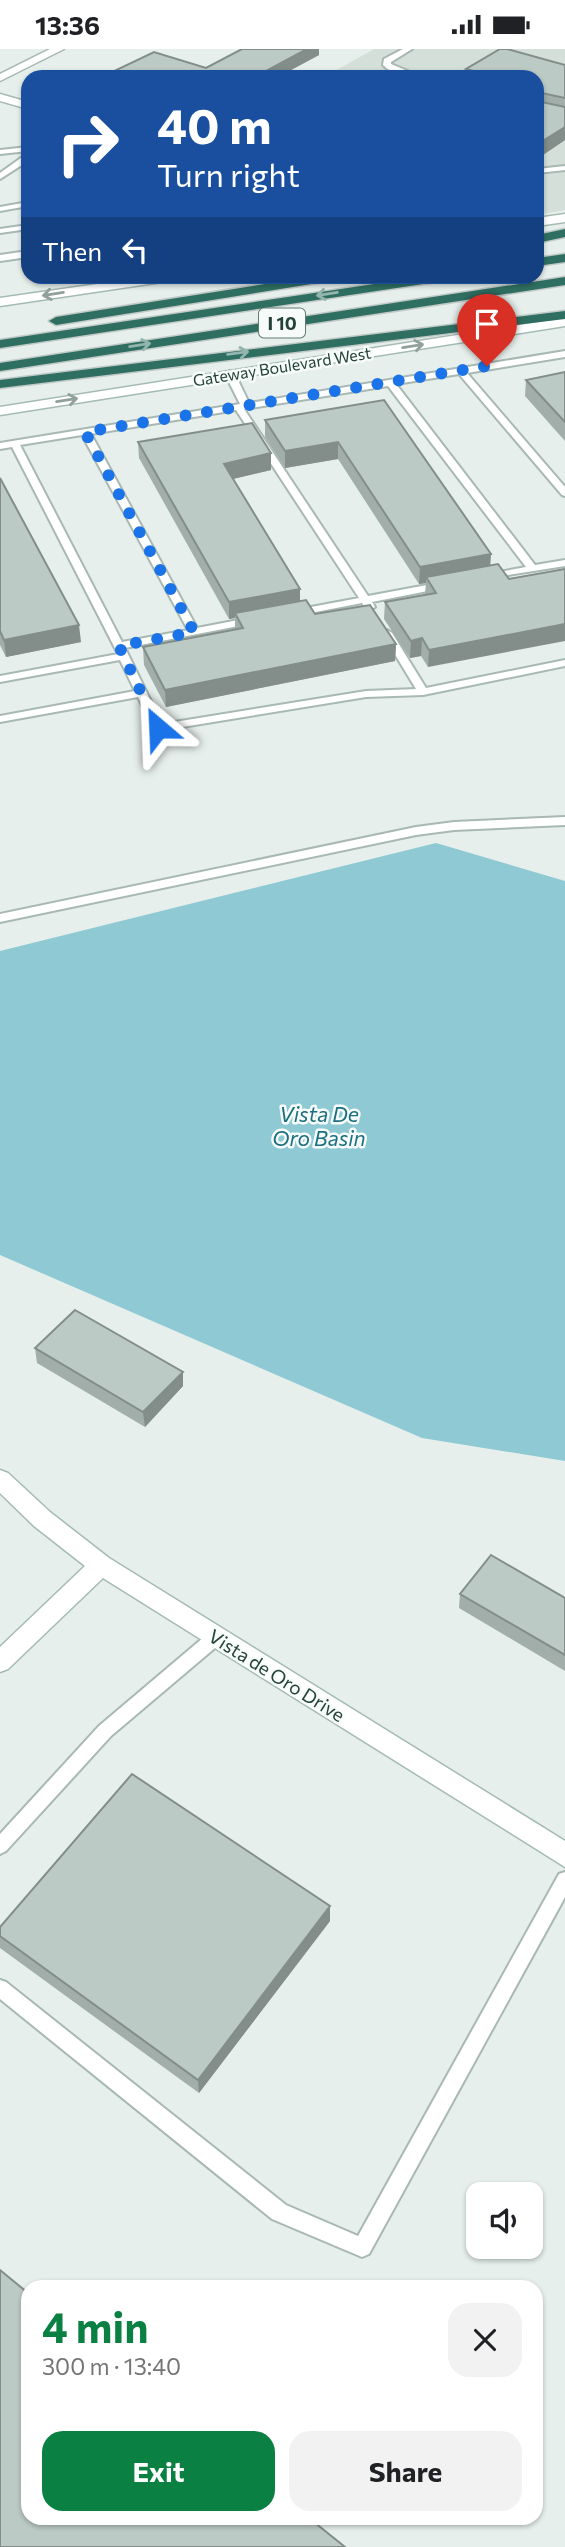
<!DOCTYPE html>
<meta charset="utf-8">
<style>
:root{--surface:#fff;--page:#f2f2f2;--text:#202124;--muted:#757577;--accent:#0b8043}
body{margin:0;font-family:Commissioner,sans-serif;background:var(--page);color:var(--text);height:100vh;display:flex;flex-direction:column;font-size:26px;white-space:nowrap}
*{box-sizing:border-box;margin:0}
p{font-size:23px;color:var(--muted)}
.icon{flex:none;width:38px;height:38px;fill:none;stroke:currentColor;stroke-width:2;stroke-linecap:round;stroke-linejoin:round}
.map{position:relative;flex:1;overflow:hidden}
.details{position:absolute;left:21px;top:2231px;width:522px;height:245px;display:flex;flex-direction:column;background:var(--surface);border-radius:21px;box-shadow:0 2px 5px #0004}
.details>*{flex:none}
.top-card{position:absolute;left:21px;top:21px;width:523px;height:214px;border-radius:21px;box-shadow:0 2px 5px #0004;background:#1a4fa0;color:#fff;overflow:hidden}
.fabs{position:absolute;left:466px;top:2133px;display:grid;gap:14px}
.fabs a{display:grid;place-items:center;width:77px;height:77px;border-radius:14px;background:var(--surface);box-shadow:0 2px 5px #0004;font-size:35px}
.pin{position:absolute;display:grid;place-items:center;width:60px;height:60px;color:#fff;margin:-72px -30px;border-radius:50% 50% 50% 0;rotate:-45deg;box-shadow:0 0 7px #0007}
.pin .icon{rotate:45deg}
.me{position:absolute;width:77px;margin:-38px;rotate:334deg;stroke-linejoin:round;filter:drop-shadow(0 0 5px #0008)}
.turn{display:flex;align-items:center;gap:24px;height:147px;padding:0 21px;font-size:32px}
.turn .icon{width:91px;height:91px;stroke-width:2.5}
.turn b{display:block;font-size:49px;line-height:60px}
.then{display:flex;align-items:center;height:66px;padding:0 21px;background:#0003;gap:14px;font-size:26px}
.round{display:grid;place-items:center;flex:none;width:74px;height:74px;border-radius:21px;background:var(--page)}
.head{display:flex;align-items:center;justify-content:space-between;height:119px;padding:0 21px}
h1{font-size:42px;font-weight:700;line-height:52px;color:var(--accent)}
.action{display:flex;gap:14px;margin-top:auto;padding:14px 21px}
.action a{flex:1;height:80px;border-radius:21px;background:var(--accent);color:#fff;font-size:28px;font-weight:700;line-height:80px;text-align:center}
.action a+a{background:var(--page);color:var(--text)}
.status{display:flex;justify-content:space-between;align-items:center;height:49px;padding:0 35px;background:var(--surface);direction:ltr}
.status svg{height:19px;fill:currentColor}
.map>svg:first-child{display:block}
.built{fill:#d4dfda}
.water{fill:#8ec9d4}
.lines{fill:none;stroke-linecap:round;stroke-linejoin:round}
.lane-casing{stroke:#a8b8b2;stroke-width:4}
.street-casing{stroke:#a8b8b2;stroke-width:3}
.secondary-casing{stroke:#a4bbb3;stroke-width:3}
.highway-casing{stroke:#c2cac8;stroke-width:3}
.lane{fill:#fff;fill-rule:evenodd}
.street{fill:#fff;fill-rule:evenodd}
.secondary{fill:#fff;fill-rule:evenodd}
.highway{fill:#2f6f62;fill-rule:evenodd}
.wall{fill:#a1aea9}
.shaded-wall{fill:#838d89}
.building{fill:#bbcac4;stroke:#838d89;stroke-width:2}
.oneway{stroke:#92a09c}
.oneway2{stroke:#93b5ae}
.route{stroke:#1a73e8;stroke-width:12;stroke-dasharray:0 21.6}
.labels{text-anchor:middle;dominant-baseline:central;stroke-width:5;stroke-linejoin:round;paint-order:stroke}
.far-street-label{font-size:16px;fill:#24423a;stroke:#f7fbf9}
.shield{fill:#f7fbf9;stroke:#637a73;stroke-width:2}
.shield-label{font-size:18px;font-weight:bold;fill:#24423a}
.street-label{font-size:19px;fill:#24423a;stroke:#f7fbf9}
.water-label{font-size:21px;font-style:italic;fill:#1c6f80;stroke:#f7fbf9}
</style>
<div class="status"><b>13:36</b><svg viewBox="0 0 49 12"><path d="M0 12V9h3v3zM5 12V6h3v6zM10 12V3h3v9zM15 12V0h3v12zM26 1h20v11H26zM47 4h2v5h-2z"/></svg></div>
<div class="map">
<svg width="565" height="2498" viewBox="0 0 565 2498">
<rect width="100%" height="100%" fill="#e6efeb"/>
<path class="built" d="M374 0H565V161L537 166V28H324Z"/>
<path class="water" d="M436 794 565 832V1412L422 1389 0 1206V902Z"/>
<g class="lines">
<defs>
<path id="lane" d="M403 0H412L391 13V15L422 28C408 28 393 26 383 16L384 10Z
M28 98V102L0 105V101Z
M25 106H28V112L0 130V124Z
M565 117V121L537 124V120Z
M28 153V157L0 162V158Z
M28 176V180L0 184V180Z
M28 202V208L0 212V206Z
M565 302V308L467 324 565 438V447L562 446 459 325 396 335 535 516 565 511V517L483 530V526L526 518 388 337 244 360 368 547 443 533 448 536 443 539 372 553 375 558 370 561 366 560 362 554 295 567 290 564 295 561 359 549 236 361 91 385 197 579 254 568 259 571 254 574 125 599 162 675 366 642 416 640 382 584 387 581 392 584 426 639 565 611V617L423 646 366 648 158 682 153 679 138 648 0 673V667L135 642 120 611 0 633V627L118 605 12 398 0 400V394L240 355 225 325 230 322 235 325 249 354ZM82 386 188 581 122 593 20 396Z
M565 768V776L454 781 416 786 0 873V865L416 778 454 773Z
M216 1581 222 1583 224 1588 222 1593 111 1687 6 1802 0 1805V1785L99 1677 210 1583Z
M565 1823V1848L369 2205 362 2208 272 2170 0 1950V1931L6 1933 286 2156 358 2187 559 1825Z"/>
<path id="street" d="M50 0H64L0 32V25Z"/>
<path id="secondary" d="M0 45 28 53V60L0 52Z
M565 165V173L537 177V169Z
M146 228H175L169 232 0 257V249Z
M565 269V277L0 366V358Z
M0 1421 8 1424 50 1463 109 1509 565 1792V1818L103 1529 8 1620 0 1623V1598L85 1517 34 1477 0 1444Z"/>
<path id="highway" d="M565 180V188L537 194V186Z
M565 205V213L537 217V209Z
M309 228H336L330 232 56 276 49 272 56 268Z
M421 228H449L443 232 0 299V291Z
M565 228V236L0 322V314Z
M565 262V270L0 339V331Z"/>
</defs>
<use href="#lane" class="lane-casing"/>
<use href="#street" class="street-casing"/>
<use href="#secondary" class="secondary-casing"/>
<use href="#highway" class="highway-casing"/>
<use href="#lane" class="lane"/>
<use href="#street" class="street"/>
<use href="#secondary" class="secondary"/>
<use href="#highway" class="highway"/>
</g>
<path class="wall" d="M242 0H319V6L278 28H112V23L206 19Z
M565 16V91L540 108 537 107V28H465L466 20Z
M565 323V392L525 347 526 331Z
M384 351 491 505 428 618 421 607 410 609 384 570 385 553 425 545 426 534 419 535 338 410 285 419 265 388V371Z
M138 393 271 404V421L233 430 300 552 315 565 396 595 395 612 166 658 144 616 143 598 235 580V569L229 570 139 409Z
M0 429 81 593 6 608 0 596Z
M35 1299 183 1323V1337L145 1378 37 1314Z
M460 1545 565 1549V1622L459 1559Z
M330 1857V1872L199 2044 0 1899V1878Z"/>
<path class="shaded-wall" d="M307 0H319V6L278 28H255Z
M565 78V91L540 108 541 93Z
M338 393V410L285 419V402Z
M271 404V421L224 432V415Z
M491 505 490 522 426 528V534L419 535 420 518Z
M300 540V558L235 564V569L229 570V553Z
M565 575V592L428 618 429 601Z
M79 576 81 593 6 608 4 591Z
M422 589 421 607 410 609 411 592Z
M396 595 395 612 166 658 165 641Z
M183 1323V1337L145 1378 143 1363Z
M330 1857V1872L199 2044 198 2031Z"/>
<path class="building" d="M242 0H307L255 28H127L112 23 154 3 206 19Z
M500 0H507L565 16V49L537 43V28H491L492 27 466 20Z
M537 50V52L565 58V78L541 93H537Z
M565 323V373L526 331Z
M384 351 491 505 420 518 338 393 285 402 265 371Z
M252 374 271 404 224 415 300 540 229 553 138 393Z
M0 429 79 576 4 591 0 582Z
M498 515 509 530 565 520V575L429 601 422 589 411 592 385 553 436 544 426 528Z
M306 551 315 565 370 556 396 595 165 641 143 598 243 579 235 564Z
M75 1261 183 1323 143 1363 35 1299Z
M491 1506 565 1549V1606L460 1545Z
M132 1725 330 1857 198 2031 0 1887V1878Z
M0 2221 28 2244V2469H309L345 2498H0Z"/>
<defs><path id="oneway-shaft" d="M-6 0H5M1.5-3L5.5 0L1.5 3" fill="none" stroke-width="1.6" stroke-linecap="round" stroke-linejoin="round" transform="scale(1.75)"/></defs>
<g class="oneway">
<use href="#oneway-shaft" transform="translate(53 245) rotate(171)"/>
<use href="#oneway-shaft" transform="translate(413 297) rotate(-9)"/>
<use href="#oneway-shaft" transform="translate(67 351) rotate(-9)"/>
</g>
<g class="oneway2">
<use href="#oneway-shaft" transform="translate(327 245) rotate(171)"/>
<use href="#oneway-shaft" transform="translate(140 296) rotate(-9)"/>
<use href="#oneway-shaft" transform="translate(238 304) rotate(-7)"/>
</g>
<g class="lines">
<path class="route" d="M158 679 119 597 194 583 85 383 487 317"/>
</g>
<g class="labels">
<g class="far-street-label">
<text transform="translate(282 317) rotate(-9)">Gateway Boulevard West</text>
</g>
<rect class="shield" x="259" y="259.5" width="46" height="29" rx="5"/>
<g class="shield-label">
<text x="282" y="274">I 10</text>
</g>
<g class="street-label">
<text transform="translate(277 1626) rotate(32)">Vista de Oro Drive</text>
</g>
<g class="water-label">
<text x="319" y="1064">Vista De<tspan x="319" dy="24">Oro Basin</tspan></text>
</g>
</g>
</svg>
<div class="fabs">
<a><svg class="icon" aria-label="sound" viewBox="0 0 24 24"><path d="M4 9h4l5-4v14l-5-4H4zM17 9q2 3 0 6"/></svg></a>
</div>
<div class="pin" style="left:487px;top:317px;background:#d93025"><svg class="icon" aria-label="arrive" viewBox="0 0 24 24"><path d="M6 21V4h12l-3 4 3 4H6"/></svg></div>
<svg class="me" style="left:158px;top:679px" viewBox="-20 -20 40 40"><path d="M0-17L14 15 0 8-14 15z" fill="#1a73e8" stroke="#fff" stroke-width="4"/></svg>
<div class="top-card">
<div class="turn"><svg class="icon" aria-label="right" viewBox="0 0 24 24"><path d="M7 20v-9h11M14 6l5 5-5 5"/></svg><div><b>40 m</b>Turn right</div></div>
<div class="then">Then<svg class="icon" aria-label="left" viewBox="0 0 24 24"><path d="M17 20v-9H6M10 6l-5 5 5 5"/></svg></div>
</div>
<section class="details">
<div class="head"><div><h1>4 min</h1><p>300 m · 13:40</p></div><a class="round"><svg class="icon" aria-label="close" viewBox="0 0 24 24"><path d="M6 6l12 12M18 6L6 18"/></svg></a></div>
<div class="action"><a>Exit</a><a>Share</a></div>
</section>
</div>
